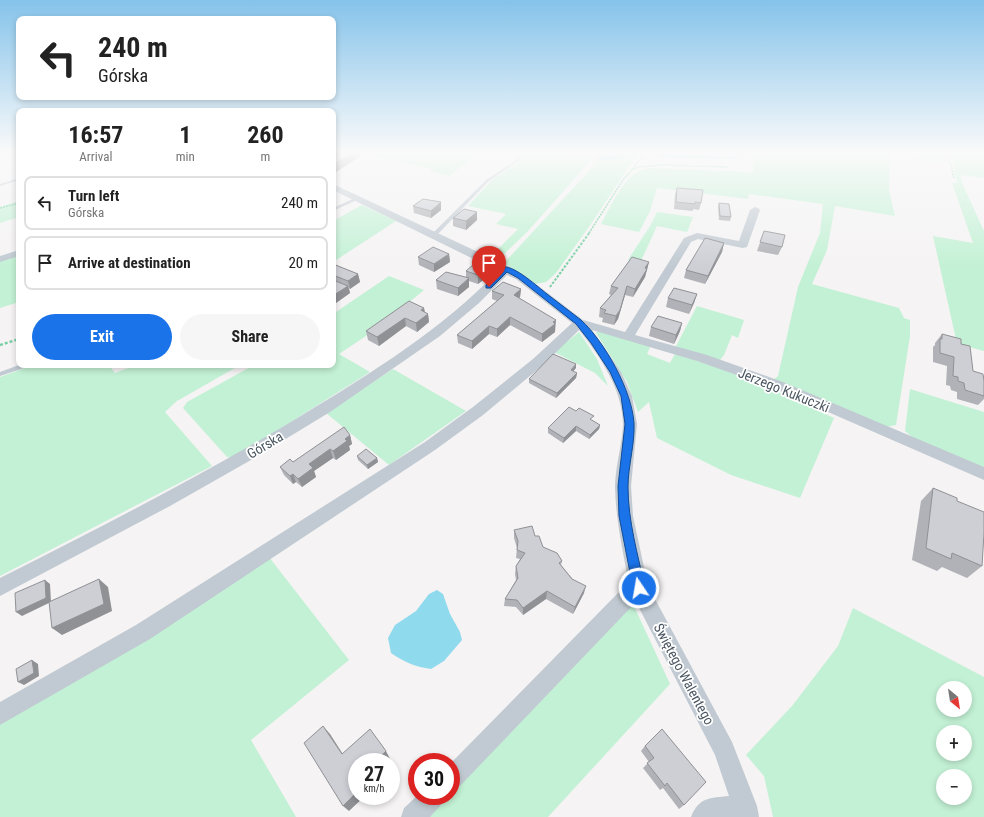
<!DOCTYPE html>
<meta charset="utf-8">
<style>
:root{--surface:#fff;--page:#f6f6f6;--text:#222;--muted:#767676;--line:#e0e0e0;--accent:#1a73e8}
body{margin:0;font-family:"Roboto Condensed",sans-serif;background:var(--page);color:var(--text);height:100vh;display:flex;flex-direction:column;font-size:15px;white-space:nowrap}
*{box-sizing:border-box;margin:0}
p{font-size:13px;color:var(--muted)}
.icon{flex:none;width:22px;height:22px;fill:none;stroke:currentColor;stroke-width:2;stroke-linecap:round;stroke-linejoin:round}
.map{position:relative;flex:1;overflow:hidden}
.panel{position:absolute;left:16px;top:108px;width:320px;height:260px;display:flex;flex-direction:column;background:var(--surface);border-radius:8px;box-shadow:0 2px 6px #0003}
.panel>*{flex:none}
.banner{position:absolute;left:16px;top:16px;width:320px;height:84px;border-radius:8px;box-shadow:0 2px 6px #0003;background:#fff;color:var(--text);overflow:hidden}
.needle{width:26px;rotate:150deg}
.tools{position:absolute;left:936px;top:681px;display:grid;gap:8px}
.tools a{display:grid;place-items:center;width:36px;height:36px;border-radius:50%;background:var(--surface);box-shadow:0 2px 6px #0003;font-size:20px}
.speed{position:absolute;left:348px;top:753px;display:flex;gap:8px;font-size:20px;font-weight:700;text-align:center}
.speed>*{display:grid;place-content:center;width:52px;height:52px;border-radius:50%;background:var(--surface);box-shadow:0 2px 6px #0003;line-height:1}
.speed small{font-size:10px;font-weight:400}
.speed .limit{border:6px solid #d22;background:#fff;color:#111}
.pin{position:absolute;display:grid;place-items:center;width:34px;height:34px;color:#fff;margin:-41px -17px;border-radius:50% 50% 50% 0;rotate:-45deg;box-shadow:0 0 4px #0007}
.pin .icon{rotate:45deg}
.me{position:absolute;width:44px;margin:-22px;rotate:348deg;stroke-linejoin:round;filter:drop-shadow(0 0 3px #0008)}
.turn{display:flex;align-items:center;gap:14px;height:84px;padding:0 16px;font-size:18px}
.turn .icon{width:52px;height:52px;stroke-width:2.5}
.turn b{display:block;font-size:28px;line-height:34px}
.eta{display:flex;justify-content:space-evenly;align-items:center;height:68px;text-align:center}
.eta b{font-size:24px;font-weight:700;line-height:28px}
.primary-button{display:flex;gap:8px;margin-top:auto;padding:8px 16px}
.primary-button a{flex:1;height:46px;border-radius:24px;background:var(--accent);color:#fff;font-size:16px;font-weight:700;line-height:46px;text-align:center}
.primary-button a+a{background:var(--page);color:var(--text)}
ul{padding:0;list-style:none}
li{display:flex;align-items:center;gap:12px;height:54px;margin:0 8px 6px;padding:0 8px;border:2px solid var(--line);border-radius:8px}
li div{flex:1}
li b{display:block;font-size:15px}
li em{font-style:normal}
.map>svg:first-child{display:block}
.green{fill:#c3f1d5;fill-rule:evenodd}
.water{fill:#90daee}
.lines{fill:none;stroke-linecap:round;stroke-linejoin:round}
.stream{stroke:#90daee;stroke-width:2.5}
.path-far2{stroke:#7ad0a6;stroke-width:1.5;stroke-dasharray:2 1;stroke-linecap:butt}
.path-far1{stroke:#7ad0a6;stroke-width:2;stroke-dasharray:2.5 1.5;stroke-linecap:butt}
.path{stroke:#7ad0a6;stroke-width:2.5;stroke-dasharray:3 2;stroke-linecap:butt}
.service{fill:#c1cad2;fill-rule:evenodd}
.minor{fill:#c1cad2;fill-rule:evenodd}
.wall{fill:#b0b2b7}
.shaded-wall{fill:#909195}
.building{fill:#cdcfd5;stroke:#909195}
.route{fill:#1a73e8;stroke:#114b97}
.labels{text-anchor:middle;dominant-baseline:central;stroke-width:3.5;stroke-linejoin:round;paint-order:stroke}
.street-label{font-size:14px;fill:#4a5661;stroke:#fff}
</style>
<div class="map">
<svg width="984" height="817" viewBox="0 0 984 817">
<rect width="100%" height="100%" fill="#f5f3f3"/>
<path class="green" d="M377 153H480L449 176 430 171 432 169 373 156Z
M531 153H569L593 158 528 231 502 256 496 260 490 257 518 229 496 224 506 214 468 206 491 181Z
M600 153H638L593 221 556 273 546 282 535 284 504 263 591 169 600 157Z
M747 153H890L889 190 895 216 835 206 827 250 812 284 899 308 904 318 910 320V336L896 425 885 427 773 380 778 376 798 287 820 233 823 204 749 194 748 199 657 188 650 211 639 232 601 224C612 205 624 172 648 168L753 172V156Z
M919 153H944L948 162 917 161Z
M951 153H984V178L960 175 963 185 984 231V351L957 344 933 236 973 243 952 183H957Z
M19 201V217L0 223V207Z
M362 205 396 221 333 262V221Z
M657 212 693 217 687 232 657 226 640 263 628 260 650 226Z
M19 255V302L0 308V261Z
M389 276 424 290 378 328 339 354 370 372 234 458 227 457 183 408 187 402 254 365H333V314Z
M697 306 744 320 738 338 732 335 724 355 720 360 675 348Z
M598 331 650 347 647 354 670 363 675 354C730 370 782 393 834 418L800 498 731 475 657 438 649 402 638 412 627 382 596 333Z
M579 332 597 359 608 386 595 373 554 352Z
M33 365H109L115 373 136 365H240L177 401 165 412 212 466 0 576V377Z
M393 369 466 411 389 465 326 413Z
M910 389 984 412V470L918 442 905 431Z
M269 557 349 660 251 740 296 817H0V719Z
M627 591 670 684 548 817H401L421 796H451V765Z
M853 608 984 677V817H773L764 776 746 755 792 706 838 646ZM943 688H965V710H943ZM943 732H965V754H943ZM943 776H965V798H943Z"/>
<path class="water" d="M437 590 443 594 450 614 460 632 462 640 444 661 431 669C416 667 404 662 391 653L388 638 395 625 416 611 429 594Z"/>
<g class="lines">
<path class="stream" d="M660 156 734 158 740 153
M599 159 637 154"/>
<path class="path-far2" d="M887 153 888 156
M948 153 954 178
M633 169 644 153
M0 208 19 203
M589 233 623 180 633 169 640 167 663 165 727 167"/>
<path class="path-far1" d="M550 287 590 232"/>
<path class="path" d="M0 345 19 339"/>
<path class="service" d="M526 153H530L488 182 436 236H432V234L486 180Z
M19 178V180L0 186V184Z
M355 198 359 199 333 211V208Z
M19 365H28L27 367 0 376V372Z"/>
<path class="minor" d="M333 184 510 267 524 275 583 320 625 332 684 238 697 233 739 241 750 210 755 207 758 208 760 210 747 247 743 248 698 239 691 242 635 335 707 355 783 382 984 467V480L773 388 697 361 592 330 621 372 632 396 637 424 631 486 633 516 648 586 732 742 757 806 759 817H691C699 797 710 798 729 796L715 755 636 602 459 787 451 791V763L617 594 629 584C623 552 616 521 615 488 615 467 622 446 623 425 623 390 600 356 579 330L543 365 483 415 435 450 150 639 0 725V702L136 625 425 442 473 407 533 359 572 323 516 279 507 275 479 303 440 336 330 412 251 460 170 506 0 596V578C103 526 205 474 304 414 373 372 442 329 498 271L333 190Z
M19 250V256L0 262V256Z
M417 796H446L442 804 430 817H401L404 808Z"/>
</g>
<path class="wall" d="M333 153H359L360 156 336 172 333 171Z
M677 188 701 203 699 210 693 209V211L674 209 675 194Z
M441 202V210L431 218 414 213 413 206Z
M719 203 731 217 730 221 719 220 718 207Z
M477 212V220L466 230 453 226V218Z
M764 231 782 247 778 255 757 251Z
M724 243 722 252 705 284 684 278 686 270Z
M449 254 450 262 434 272 419 265 418 257Z
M649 262 645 277 633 297 625 295 618 319 614 325 602 322 603 318 599 317 600 308 611 295 609 294 611 286Z
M333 264 358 274 360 282 350 289 349 288 350 293 336 303 333 302Z
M487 267 488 276 478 284 469 281V287L458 296 437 289 436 280 466 278V271Z
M521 289 520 297 519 298 555 328V332L542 342 510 325 497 337 489 334 472 349 458 343 457 335 497 301 492 299V291Z
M697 294 694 303 689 314 666 307 668 298Z
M424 308 425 312 428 314 429 322 417 332 406 326 379 346 368 340 366 331Z
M682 323 680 331 674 344 649 336 651 327Z
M942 334 961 344 973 371 984 381V399L978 405 957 399V392L951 390 950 386 946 385 947 366 933 362V347L935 345V343Z
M576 368 573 371 577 373 576 378 556 398 529 383V379Z
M592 420 600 425 599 429 589 439 576 431 563 443 548 433V428Z
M350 435 352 444 349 446 350 450 336 460 333 458 314 471 316 477 302 487 296 482 293 484 284 475 280 467 293 462Z
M357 456 377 458 378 462 368 469 358 460Z
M933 488 957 501 982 566 967 578 942 567 937 571 912 560 921 501Z
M514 530 535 536 543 547 562 561 561 565 584 593 573 614 546 599 523 615 516 607 504 606 505 599 516 580 515 574 516 566 520 559 516 558 517 548 514 538Z
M662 729 684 805 679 809 663 788 660 790 643 768 649 762 641 751 645 746Z"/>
<path class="shaded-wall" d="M353 153H359L360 156 336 172 334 164Z
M441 202V210L431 218V211Z
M477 212V220L466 230V221Z
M724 243 722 252 705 284 708 276Z
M449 254 450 262 434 272V264Z
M649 262 645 277 633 297 635 289 645 268Z
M487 267 488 276 478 284V275Z
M358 274 360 282 350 289 348 281Z
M469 278V287L458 296V288Z
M348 286 350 293 336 303 334 295Z
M627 286 625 295 618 319 614 325 616 316Z
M521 289 520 297 513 303 514 295Z
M697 294 694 303 689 314 692 305Z
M424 308 425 316 428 314 429 322 417 332 416 323 421 310Z
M510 317V325L497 337V329Z
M405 318 406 326 379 346 377 337Z
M556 320 555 332 542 342V334L553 322Z
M682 323 680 331 674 344 676 335Z
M489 326V334L472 349V341Z
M576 364V368L570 375 571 370Z
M577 373 576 378 556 398 557 393Z
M600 425 599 429 589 439 590 435Z
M576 426V431L563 443 564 438Z
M350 435 352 444 349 446 350 450 336 460 333 451 345 439Z
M330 449 333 458 314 471 316 477 302 487 298 479 309 464Z
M377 458 378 462 368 469 367 465Z
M293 474 296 482 293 484 290 476Z
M99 579 108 587 112 611 62 635 52 628Z
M45 580 50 584 51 602 22 616 16 612Z
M586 586 584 593 573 614 575 607Z
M547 591 546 599 523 615V608Z
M32 660 38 664 39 676 24 685 18 682Z
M323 726 330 734 348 762 342 754Z
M386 751 390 759 387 762H375Z
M357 792V796H365L349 811 343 806Z"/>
<path class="building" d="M333 153H353L334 164H333Z
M677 188 703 190 701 203 695 202V204L676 202Z
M423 199 441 202 431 211 413 206Z
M719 203 729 204 731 217 720 216Z
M464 209 477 212 466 221 453 218Z
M764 231 785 235 782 247 760 242Z
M705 238 724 243 708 276 686 270Z
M433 247 449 254 434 264 418 257Z
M632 257 649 262 645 268 647 269 635 289 627 286 620 310 616 316 604 313 606 310 600 308 618 288 611 286Z
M475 263 487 267 478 275 466 271Z
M333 264 358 274 348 281 333 275Z
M446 272 469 278 458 288 436 280Z
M333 280 348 286 334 295H333Z
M503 282 521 289 514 295 556 320 553 322 555 324 542 334 510 317 497 329 489 326 472 341 457 335 504 295 492 291Z
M674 288 697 294 692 305 668 298Z
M409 301 424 308 421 310 428 314 416 323 405 318 377 337 366 331Z
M658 316 682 323 676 335 651 327Z
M942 334 961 339V344L970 346 973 371 983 374 984 381V396L965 390 964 383 958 381V377L953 376 954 357 940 353V339H942Z
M553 354 576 364 571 370 577 373 557 393 529 379Z
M569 407 576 411 579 408 594 416 590 419 600 425 590 435 576 426 564 438 548 428Z
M344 427 350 435 345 439 347 441 333 451 330 449 309 464 313 468 298 479 293 474 290 476 280 467 290 459 293 462Z
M366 449 377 458 367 465 357 456Z
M933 488 957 498V501L984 512V533L982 566 952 553 951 559 926 548Z
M532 526 535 536H539L543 547 557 553 562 561 559 563 572 579 586 586 575 607 547 591 523 608 517 600 505 599 518 578 516 566 525 553 517 550 518 541 514 530Z
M99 579 104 604 52 628 49 602Z
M45 580 46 598 16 612 15 593Z
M32 660 34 673 18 682 16 669Z
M323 726 342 754 370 729 386 751 375 762H357V792L343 806 304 743Z
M662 729 706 782 684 805 667 783 665 786 647 763 654 758 645 746Z"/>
<linearGradient id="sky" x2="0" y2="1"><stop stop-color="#85c3ea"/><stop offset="0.57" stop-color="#fafafa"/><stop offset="1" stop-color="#fafafa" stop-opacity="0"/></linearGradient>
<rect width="984" height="267" fill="url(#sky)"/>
<path class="route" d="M504 267C515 266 538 287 547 294 558 303 570 311 581 320 605 342 632 391 634 423 635 444 628 466 628 487 628 521 638 555 645 588L643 592 639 594 635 592 633 588 619 516 618 486 625 424 621 396 610 372 591 343 576 324 518 278 507 272 491 288H486V285Z"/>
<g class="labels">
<g class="street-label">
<text transform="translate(784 390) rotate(22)">Jerzego Kukuczki</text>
<text transform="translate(265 445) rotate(-31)">Górska</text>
<text transform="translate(684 674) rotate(62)">Świętego Walentego</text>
</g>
</g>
</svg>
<div class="tools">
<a><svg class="needle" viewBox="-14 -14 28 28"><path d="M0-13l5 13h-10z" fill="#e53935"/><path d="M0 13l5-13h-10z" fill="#767676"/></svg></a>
<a>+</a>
<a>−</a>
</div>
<div class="speed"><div>27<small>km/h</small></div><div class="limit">30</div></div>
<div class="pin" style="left:489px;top:287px;background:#d93025"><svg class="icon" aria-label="arrive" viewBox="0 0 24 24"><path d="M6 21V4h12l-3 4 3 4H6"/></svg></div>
<svg class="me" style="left:639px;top:588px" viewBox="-20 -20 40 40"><circle r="17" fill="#1a73e8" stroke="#fff" stroke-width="3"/><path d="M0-11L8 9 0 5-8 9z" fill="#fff"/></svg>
<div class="banner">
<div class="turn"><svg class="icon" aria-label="left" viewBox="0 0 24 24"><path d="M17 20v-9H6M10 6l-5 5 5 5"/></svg><div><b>240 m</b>Górska</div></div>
</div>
<section class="panel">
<div class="eta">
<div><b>16:57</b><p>Arrival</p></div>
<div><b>1</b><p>min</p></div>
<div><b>260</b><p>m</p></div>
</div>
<ul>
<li><svg class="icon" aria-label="left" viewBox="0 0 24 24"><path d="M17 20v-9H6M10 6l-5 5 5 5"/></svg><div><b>Turn left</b><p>Górska</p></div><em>240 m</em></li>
<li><svg class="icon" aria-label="arrive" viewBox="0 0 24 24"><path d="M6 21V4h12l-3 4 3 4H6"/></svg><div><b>Arrive at destination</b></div><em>20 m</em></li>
</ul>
<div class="primary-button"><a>Exit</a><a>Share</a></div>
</section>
</div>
